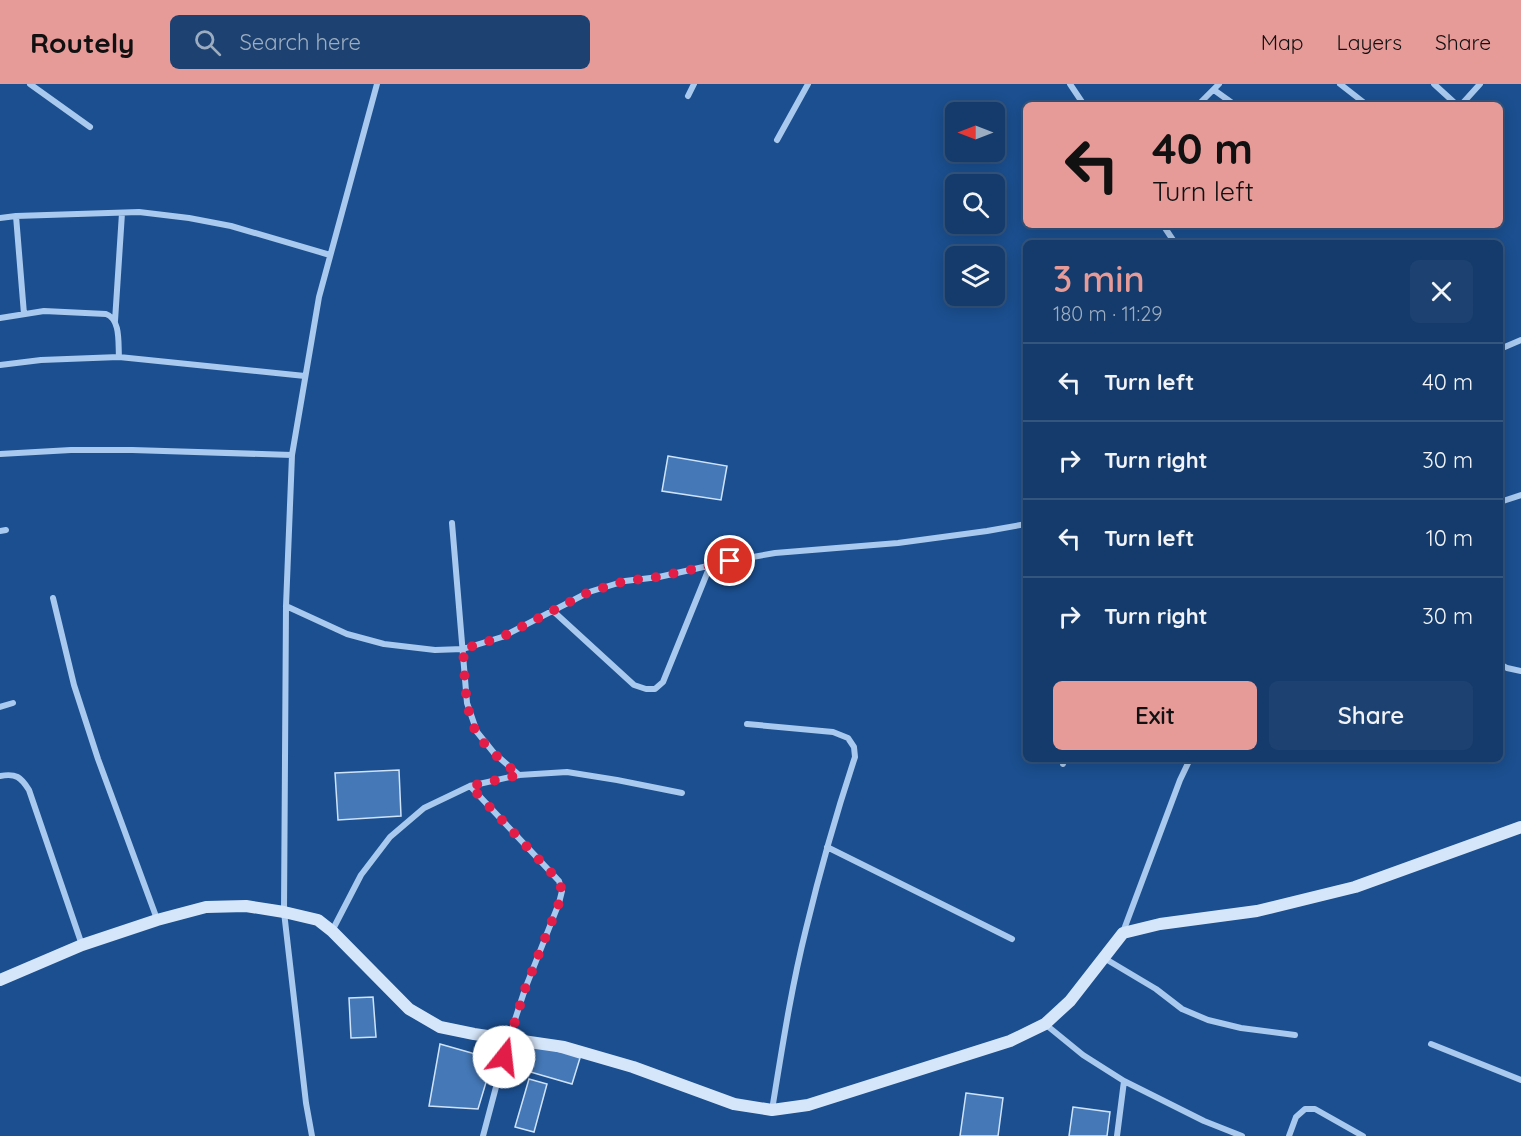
<!DOCTYPE html>
<meta charset="utf-8">
<style>
:root{--surface:#143b6b;--page:#1d4271;--text:#f1f3f6;--muted:#9dadc1;--line:#33557e;--accent:#e69b98}
body{margin:0;font-family:Quicksand,sans-serif;background:var(--page);color:var(--text);height:100vh;display:flex;flex-direction:column;font-size:22px;white-space:nowrap}
*{box-sizing:border-box;margin:0}
p{font-size:20px;color:var(--muted)}
.icon{flex:none;width:33px;height:33px;fill:none;stroke:currentColor;stroke-width:2;stroke-linecap:round;stroke-linejoin:round}
.map{position:relative;flex:1;overflow:hidden}
.sheet{position:absolute;left:1023px;top:156px;width:480px;height:522px;display:flex;flex-direction:column;background:var(--surface);border-radius:9px;box-shadow:0 3px 15px #0003,0 0 0 2px var(--line)}
.sheet>*{flex:none}
.hud{position:absolute;left:1023px;top:18px;width:480px;height:126px;border-radius:9px;box-shadow:0 3px 15px #0003,0 0 0 2px var(--line);background:#e69b98;color:#111;overflow:hidden}
.needle{width:39px;rotate:270deg}
.fabs{position:absolute;left:945px;top:18px;display:grid;gap:12px}
.fabs a{display:grid;place-items:center;width:60px;height:60px;border-radius:9px;background:var(--surface);box-shadow:0 3px 15px #0003,0 0 0 2px var(--line);font-size:30px}
.pin{position:absolute;display:grid;place-items:center;width:51px;height:51px;color:#fff;margin:-26px;border:3px solid #fff;border-radius:50%;box-shadow:0 2px 6px #0007}
.me{position:absolute;width:66px;margin:-33px;rotate:16deg;stroke-linejoin:round;filter:drop-shadow(0 0 4px #0008)}
.turn{display:flex;align-items:center;gap:21px;height:126px;padding:0 30px;font-size:27px}
.turn .icon{width:78px;height:78px;stroke-width:2.5}
.turn b{display:block;font-size:42px;line-height:51px}
.round{display:grid;place-items:center;flex:none;width:63px;height:63px;border-radius:9px;background:var(--page)}
.headline{display:flex;align-items:center;justify-content:space-between;height:102px;padding:0 30px}
h1{font-size:36px;font-weight:600;line-height:45px;color:var(--accent)}
.cta{display:flex;gap:12px;margin-top:auto;padding:12px 30px}
.cta a{flex:1;height:69px;border-radius:9px;background:var(--accent);color:#111;font-size:24px;font-weight:600;line-height:69px;text-align:center}
.cta a+a{background:var(--page);color:var(--text)}
ul{padding:0;list-style:none}
li{display:flex;align-items:center;gap:18px;height:78px;padding:0 30px;border-top:2px solid var(--line)}
li div{flex:1}
li b{display:block;font-size:22px}
li em{font-style:normal}
header{display:flex;align-items:center;gap:36px;box-sizing:border-box;height:84px;padding:0 30px;background:var(--accent);color:#111}
header strong{font-size:28px}
nav{display:flex;gap:33px;margin-inline-start:auto;font-size:21px}
.search{width:420px;height:54px;background:var(--page);display:flex;align-items:center;gap:15px;box-sizing:border-box;padding:0 21px;border-radius:9px;color:var(--muted);font-size:22px}
.map>svg:first-child{display:block}
.building{fill:#4478b7;stroke:#cfe3fa;stroke-width:1.5}
.lines{fill:none;stroke-linecap:round;stroke-linejoin:round}
.street{stroke:#a9c9ee;stroke-width:6}
.secondary{stroke:#d6e6fa;stroke-width:12}
.route{stroke:#e11d48;stroke-width:10;stroke-dasharray:0 18}
</style>
<header>
<strong>Routely</strong>
<div class="search"><svg class="icon" aria-label="search" viewBox="0 0 24 24"><circle cx="10" cy="10" r="6"/><path d="M15 15l6 6"/></svg>Search here</div>
<nav><a>Map</a><a>Layers</a><a>Share</a></nav>
</header>
<div class="map">
<svg width="1521" height="1052" viewBox="0 0 1521 1052">
<rect width="100%" height="100%" fill="#1b4f8f"/>
<path class="building" d="M668 372 727 382 721 416 662 407Z
M399 686 401 732 338 736 335 689Z
M373 913 376 953 351 954 349 914Z
M440 960 493 975 478 1025 429 1022Z
M534 960 580 974 572 1000 527 987Z
M529 995 547 1000 534 1048 515 1043Z
M966 1009 1003 1014 998 1052H960Z
M1073 1023 1110 1028 1107 1052H1069Z"/>
<g class="lines">
<path class="street" d="M30 0 90 43
M1070 0 1084 21
M1340 0 1367 21
M1434 0 1457 21
M1214 6 1235 21
M688 12 694 0
M1198 21 1219 0
M1461 21 1480 0
M777 56 808 0
M16 132 24 230
M0 134 16 132 139 128 189 134 231 142 330 171
M1163 141 1175 159
M0 234 44 227 106 230C121 235 118 260 119 273
M115 237 122 129
M1500 265 1521 256
M0 281 41 276 119 273 305 292
M0 370 71 366H132L292 371
M1500 418 1521 411
M452 439 467 619 477 648 494 669 519 691
M0 447 6 446
M53 514 74 601 98 675 157 835
M286 522 347 550 384 560 435 566 463 565 502 553 589 508 625 497 659 493 730 477 775 469 898 459 987 447 1026 440
M552 526 634 601 646 605H655L663 598 710 482
M1500 580 1507 584 1521 587
M0 623 13 619
M747 640 833 648 848 654 854 663 855 673C836 730 820 787 806 845 791 905 782 965 772 1026
M1063 680 1064 675
M0 692C16 689 21 693 29 706L82 861
M470 702 559 797 562 807 559 819 525 905 509 954 483 1052
M827 763 1012 855
M332 847 361 791 390 753 424 724 470 702 519 691 567 688 617 696 682 709
M1123 848 1180 696 1190 675
M1104 874 1156 905 1182 925 1208 936 1241 944 1295 951
M1045 940 1083 971 1124 997 1117 1052
M1431 960 1521 996
M1124 997 1204 1037 1242 1052
M312 1052 306 1019 284 828 286 522 292 371 319 213 377 0
M1289 1052 1296 1033 1305 1025H1315L1363 1052"/>
<path class="secondary" d="M0 896 82 861 157 836 206 823 246 822 284 828 318 836 332 847 409 925 440 943 474 950 564 963 633 983 734 1020 772 1026 808 1021 1010 957 1045 940 1070 917 1123 849 1160 840 1257 827 1355 803 1521 743"/>
</g>
<g class="lines">
<path class="route" d="M504 973 525 905 559 819 562 807 559 797 470 702 519 691C505 679 485 664 476 648 464 624 465 591 463 565L502 553 589 508 625 497 658 493 730 477"/>
</g>
</svg>
<div class="fabs">
<a><svg class="needle" viewBox="-14 -14 28 28"><path d="M0-13l5 13h-10z" fill="#e53935"/><path d="M0 13l5-13h-10z" fill="#9dadc1"/></svg></a>
<a><svg class="icon" aria-label="search" viewBox="0 0 24 24"><circle cx="10" cy="10" r="6"/><path d="M15 15l6 6"/></svg></a>
<a><svg class="icon" aria-label="layers" viewBox="0 0 24 24"><path d="M12 4l9 5-9 5-9-5zM3 14l9 5 9-5"/></svg></a>
</div>
<div class="pin" style="left:730px;top:477px;background:#d93025"><svg class="icon" aria-label="arrive" viewBox="0 0 24 24"><path d="M6 21V4h12l-3 4 3 4H6"/></svg></div>
<svg class="me" style="left:504px;top:973px" viewBox="-20 -20 40 40"><circle r="19" fill="#fff"/><path d="M0-13L10 11 0 6-10 11z" fill="#e11d48"/></svg>
<div class="hud">
<div class="turn"><svg class="icon" aria-label="left" viewBox="0 0 24 24"><path d="M17 20v-9H6M10 6l-5 5 5 5"/></svg><div><b>40 m</b>Turn left</div></div>
</div>
<section class="sheet">
<div class="headline"><div><h1>3 min</h1><p>180 m · 11:29</p></div><a class="round"><svg class="icon" aria-label="close" viewBox="0 0 24 24"><path d="M6 6l12 12M18 6L6 18"/></svg></a></div>
<ul>
<li><svg class="icon" aria-label="left" viewBox="0 0 24 24"><path d="M17 20v-9H6M10 6l-5 5 5 5"/></svg><div><b>Turn left</b></div><em>40 m</em></li>
<li><svg class="icon" aria-label="right" viewBox="0 0 24 24"><path d="M7 20v-9h11M14 6l5 5-5 5"/></svg><div><b>Turn right</b></div><em>30 m</em></li>
<li><svg class="icon" aria-label="left" viewBox="0 0 24 24"><path d="M17 20v-9H6M10 6l-5 5 5 5"/></svg><div><b>Turn left</b></div><em>10 m</em></li>
<li><svg class="icon" aria-label="right" viewBox="0 0 24 24"><path d="M7 20v-9h11M14 6l5 5-5 5"/></svg><div><b>Turn right</b></div><em>30 m</em></li>
</ul>
<div class="cta"><a>Exit</a><a>Share</a></div>
</section>
</div>
